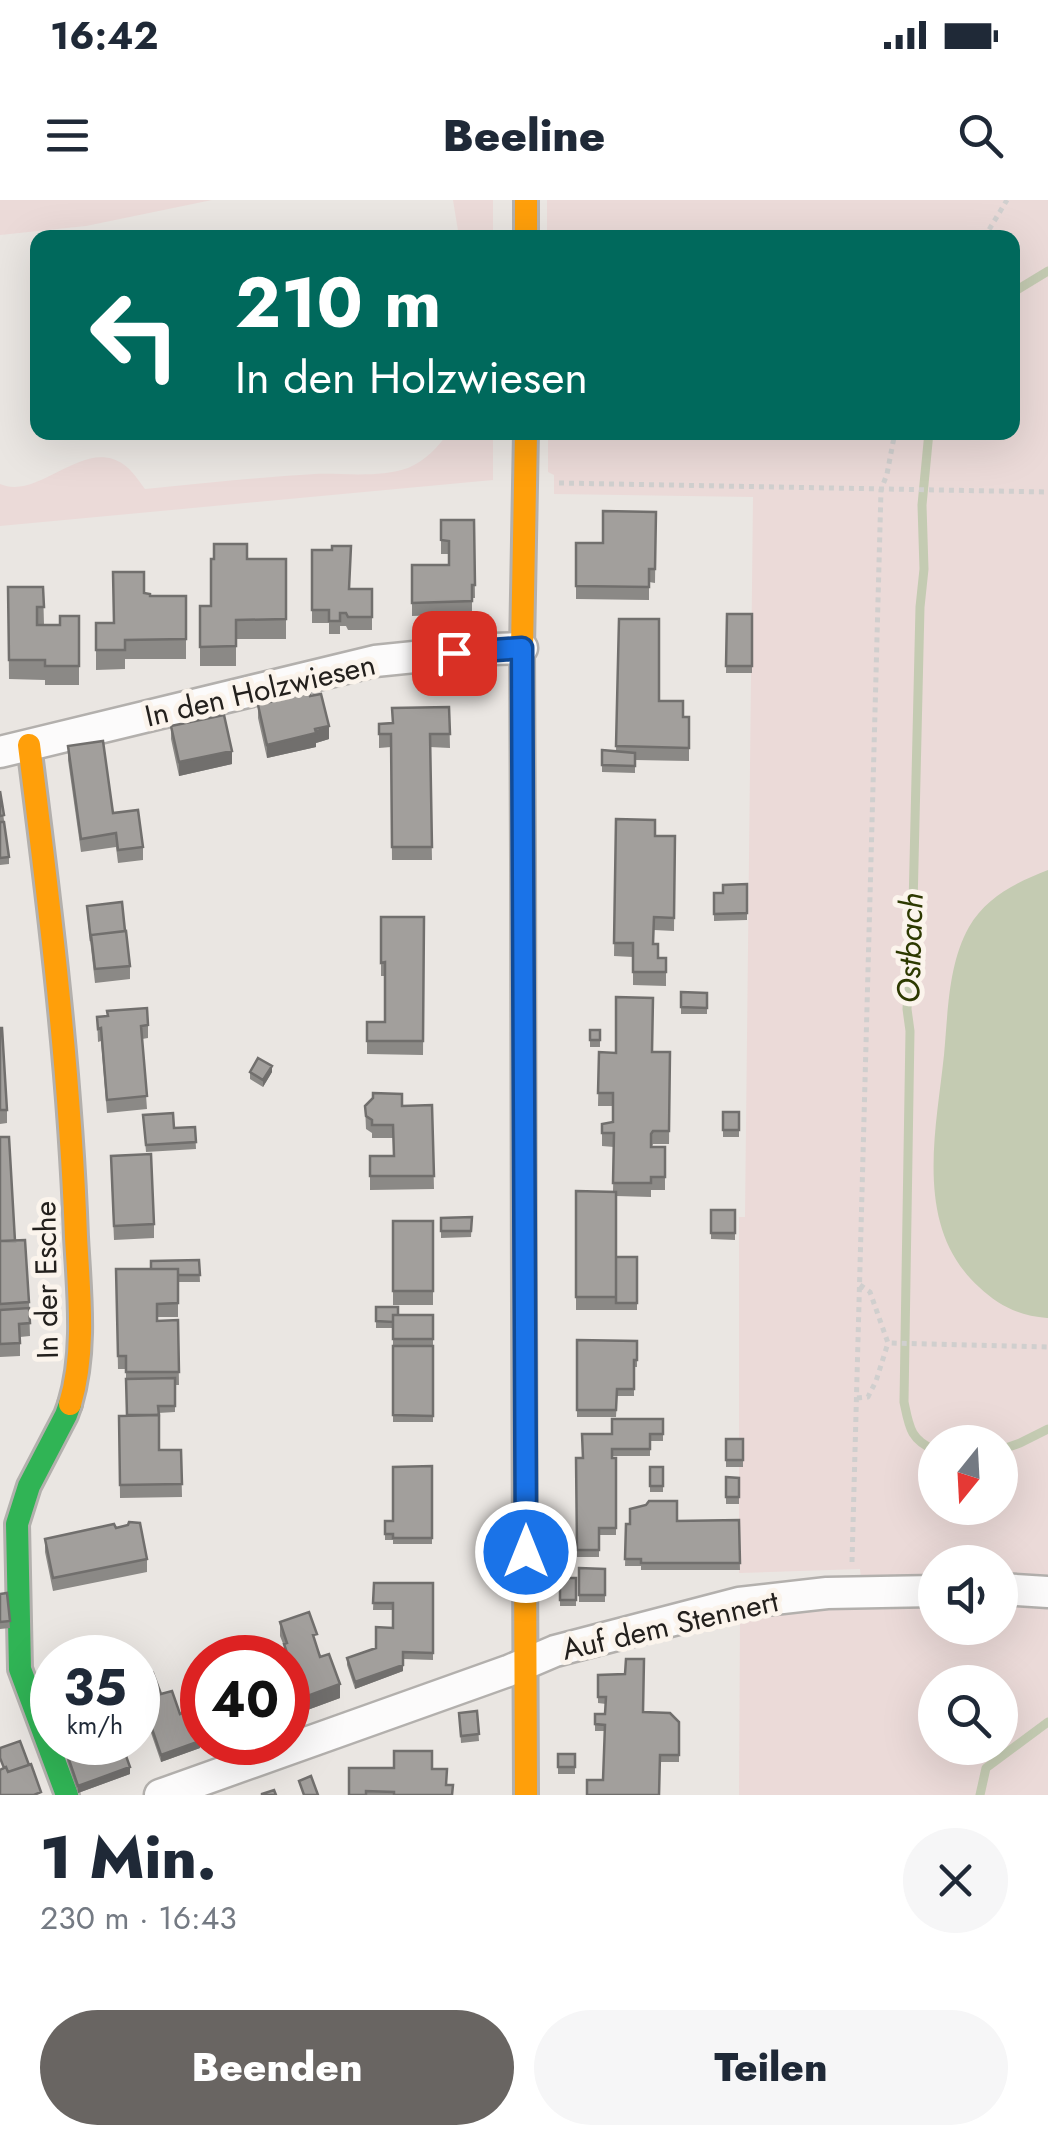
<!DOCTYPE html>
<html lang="de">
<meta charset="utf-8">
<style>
:root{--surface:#fff;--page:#f6f6f7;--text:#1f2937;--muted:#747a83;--accent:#696562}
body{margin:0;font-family:Jost,sans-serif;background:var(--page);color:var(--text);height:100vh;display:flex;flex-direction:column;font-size:38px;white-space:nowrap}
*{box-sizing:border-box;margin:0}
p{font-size:32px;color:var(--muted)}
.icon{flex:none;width:55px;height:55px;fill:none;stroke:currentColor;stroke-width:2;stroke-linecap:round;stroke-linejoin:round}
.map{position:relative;height:1595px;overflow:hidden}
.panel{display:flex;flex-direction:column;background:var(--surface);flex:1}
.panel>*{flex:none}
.banner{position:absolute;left:30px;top:30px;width:990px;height:210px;border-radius:20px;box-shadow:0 10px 40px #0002;background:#00695c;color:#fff;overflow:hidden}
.needle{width:65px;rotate:198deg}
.fabs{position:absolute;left:918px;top:1225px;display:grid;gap:20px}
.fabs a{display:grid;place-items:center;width:100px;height:100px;border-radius:50%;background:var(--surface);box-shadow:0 10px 40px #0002;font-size:50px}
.speed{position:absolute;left:30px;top:1435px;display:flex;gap:20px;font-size:50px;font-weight:700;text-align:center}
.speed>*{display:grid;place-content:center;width:130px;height:130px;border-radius:50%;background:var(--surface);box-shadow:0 10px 40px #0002;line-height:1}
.speed small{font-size:25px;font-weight:400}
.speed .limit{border:15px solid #d22;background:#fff;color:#111}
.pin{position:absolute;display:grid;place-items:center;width:85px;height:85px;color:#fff;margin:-42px;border-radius:20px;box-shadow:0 5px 15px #0006}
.me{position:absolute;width:110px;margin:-55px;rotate:0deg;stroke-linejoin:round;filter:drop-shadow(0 0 8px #0008)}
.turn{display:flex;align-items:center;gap:35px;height:210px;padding:0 40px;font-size:45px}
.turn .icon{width:130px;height:130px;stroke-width:2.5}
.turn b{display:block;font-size:70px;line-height:85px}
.round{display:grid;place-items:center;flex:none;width:105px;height:105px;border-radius:52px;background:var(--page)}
.headline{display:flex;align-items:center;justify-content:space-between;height:170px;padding:0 40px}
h1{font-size:60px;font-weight:800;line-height:75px}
.action{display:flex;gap:20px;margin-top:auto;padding:20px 40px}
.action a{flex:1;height:115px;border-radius:60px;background:var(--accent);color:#fff;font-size:40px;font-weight:800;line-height:115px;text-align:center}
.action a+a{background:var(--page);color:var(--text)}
.status{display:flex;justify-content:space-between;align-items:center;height:70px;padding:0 50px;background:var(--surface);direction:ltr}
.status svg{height:28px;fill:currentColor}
header{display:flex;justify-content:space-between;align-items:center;height:130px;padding:0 40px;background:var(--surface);font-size:45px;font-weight:800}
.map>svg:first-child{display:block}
.green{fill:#ebdad8;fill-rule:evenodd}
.water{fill:#c4cbb2}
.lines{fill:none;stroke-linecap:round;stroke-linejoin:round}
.stream{stroke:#c4cbb2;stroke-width:9}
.street-casing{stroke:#b3b0ad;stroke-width:35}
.fast-casing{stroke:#b3b0ad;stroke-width:28}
.slow-casing{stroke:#b3b0ad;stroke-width:28}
.jam-casing{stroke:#b3b0ad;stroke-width:28}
.path{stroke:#d0cfce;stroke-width:5;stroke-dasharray:5 5;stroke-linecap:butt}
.street{stroke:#fcfbfb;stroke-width:30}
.fast{stroke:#30b455;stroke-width:22}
.slow{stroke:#ff9f0a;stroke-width:22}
.jam{stroke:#e5322d;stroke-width:22}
.wall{fill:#8b8986}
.shaded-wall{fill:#716f6d}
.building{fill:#a29f9c;stroke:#716f6d;stroke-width:2.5}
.route-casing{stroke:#114b97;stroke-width:25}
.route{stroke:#1a73e8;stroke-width:18}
.labels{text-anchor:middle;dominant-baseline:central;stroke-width:10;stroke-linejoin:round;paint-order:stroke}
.street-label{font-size:30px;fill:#23201d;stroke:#fbf4ec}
.water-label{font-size:32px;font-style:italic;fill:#2d3900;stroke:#fbf4ec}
</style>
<div class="status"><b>16:42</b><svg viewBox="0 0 49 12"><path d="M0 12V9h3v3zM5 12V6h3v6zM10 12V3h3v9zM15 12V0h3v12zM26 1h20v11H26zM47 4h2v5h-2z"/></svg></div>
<header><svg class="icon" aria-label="menu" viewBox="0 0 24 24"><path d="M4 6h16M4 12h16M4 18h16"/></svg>Beeline<svg class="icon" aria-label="search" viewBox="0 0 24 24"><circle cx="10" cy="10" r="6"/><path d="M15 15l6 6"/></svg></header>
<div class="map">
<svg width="1048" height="1595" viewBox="0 0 1048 1595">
<rect width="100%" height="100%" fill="#eae6e2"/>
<path class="green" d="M0 0H212L86 26 0 35Z
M453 0H493V37H459Z
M547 0H1048V1378H1000V1362H935V1379H861L860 1369 739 1373V1267H743V1246L739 1245V1017H745L753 297 554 294V275L548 272V233L1012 232V38L547 37ZM935 1242H1000V1308H935Z
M448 233H493V280L0 326V284C39 301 83 237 123 264 132 270 139 281 145 289 201 284 258 277 315 274 344 273 380 278 408 268 425 261 438 247 448 233Z
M1000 1397 1048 1405V1595H739L740 1415 804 1407 935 1404V1428H1000ZM935 1482H1000V1548H935Z"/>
<path class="water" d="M1048 670V1118H1047C1020 1116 999 1106 979 1087 913 1027 936 932 944 855 948 813 948 764 969 727 986 697 1017 682 1048 670Z"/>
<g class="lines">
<path class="stream" d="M1012 93 1048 71
M929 232 922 305 924 369 920 407 913 706 907 809 910 831 904 1202C909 1226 910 1240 935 1250
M1000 1250 1020 1243 1048 1229
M980 1595 986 1568 1048 1522"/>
<defs>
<path id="street" d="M0 552 375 461 493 449 522 448
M1000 1389 1048 1392
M160 1595 508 1471 555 1451 739 1403 827 1393 935 1391"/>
<path id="fast" d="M67 1595 20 1469 17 1324 29 1286 66 1215 70 1204"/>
<path id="slow" d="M526 0V38
M29 545C50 709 70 872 76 1037 79 1092 86 1151 70 1204
M523 659 522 448 526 232
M524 1106 526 1595"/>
<path id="jam" d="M523 659 524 1106"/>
</defs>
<use href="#street" class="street-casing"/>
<use href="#fast" class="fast-casing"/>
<use href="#slow" class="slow-casing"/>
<use href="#jam" class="jam-casing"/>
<path class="path" d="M984 38 1007 0
M559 283 1048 292
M860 1085 870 1092 888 1143 1048 1147
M857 1198 868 1197 876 1181 888 1143
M852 1362 881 290 887 274 895 232"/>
<use href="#street" class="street"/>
<use href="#fast" class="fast"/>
<use href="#slow" class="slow"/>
<use href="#jam" class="jam"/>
</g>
<path class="wall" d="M656 312 655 383 649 382V400L576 399V343H603Z
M441 320H474L475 398H472V414L412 416V365H449V354H441Z
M312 350 349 389H372V430H348L346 426H340V434H329V423H312Z
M247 359H286V439H236V466H200V406H211Z
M8 387H43L44 425H60L79 416V485H45V480L9 479Z
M144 393 150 396H186V459H125V469L96 470V423H114Z
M727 414H752V473H726Z
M619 419 659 501 683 517H689V561L635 560V573L602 572V550L616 551Z
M258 505 329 539 316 543V547L267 558 258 518Z
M449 507 450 548 430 547 432 660H392L391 547 379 548V524L392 523Z
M171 526 232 564 179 576 171 539Z
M68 546 113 613 143 647V660L118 663 116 647 81 652 68 560Z
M0 591 9 657V664L0 665Z
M616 619 655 636H675L674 731 654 730 653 744 658 758H666V786L633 785V757L614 756Z
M747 684V720L714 721V693H723Z
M87 713 130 766V779L95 783Z
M424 717 423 855 367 854V822H385V776H381V763Z
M681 792 707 793V814H681Z
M97 817 148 825V838L142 839 147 909 107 913 101 841 98 842Z
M0 828 7 910V923L0 924Z
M590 830H600V847H590Z
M599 852H670L669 944H653L652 947H665V990H651V997L616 996V1075L637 1057V1110H576V991H613L614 947 602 946V924L613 922V906H598Z
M250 872H272L263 887 250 879Z
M432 905 434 989 370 990V956H394L393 938H372V933L366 929 365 906Z
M723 912H739V937H723Z
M143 915 174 928 195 927 196 949 146 952Z
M0 937 15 1040 29 1102 30 1136 20 1137V1156L0 1157Z
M111 969 154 1024V1038L114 1040Z
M711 1010H735V1040L711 1039Z
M472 1017 471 1037 441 1038V1018Z
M393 1021H433V1105H393Z
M199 1060 200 1082H178V1117H157V1121L178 1120 179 1185H175V1212L158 1213 159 1250H181L182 1297 120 1298 119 1216 126 1215V1169H118L116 1069H151Z
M376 1107 398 1115H433V1222H393V1128H376Z
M577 1140 637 1141V1167H634V1196H617L616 1217H577Z
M663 1219V1241H650V1256H612V1258H616V1335H599V1357H577L576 1258H582L612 1234Z
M726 1239H743V1267H726Z
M432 1266V1344H393V1340H385V1321H393Z
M650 1267H663V1292H650Z
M726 1277 739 1278V1304H726Z
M739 1320 740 1370H641V1366H625L626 1324Z
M116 1328 147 1359V1372L53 1391 45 1352V1339Z
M579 1368 605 1369V1402H579Z
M560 1378H576V1406H560Z
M374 1383H433V1460L403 1459V1471L355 1489 347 1465V1458L376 1448 393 1428V1410H373Z
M7 1393 10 1428 0 1429V1394Z
M280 1422 317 1447 340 1498 302 1512 288 1469V1458H284V1446L280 1436Z
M598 1475 643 1512 679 1522V1562H660L603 1580 605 1531H595V1514H605L606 1504 598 1503Z
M138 1479 161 1494 180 1514 200 1548 161 1562 138 1495Z
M477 1511 479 1541 461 1543 459 1513Z
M74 1542H121L130 1574 78 1593 67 1561V1554L77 1550Z
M558 1554H575V1574H558Z
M432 1569 446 1585 453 1595H349Z"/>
<path class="shaded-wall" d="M329 526V539L316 543V547L267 558V545Z
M232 551V564L179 576V562Z
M272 866V872L263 887V880Z
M403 1465V1471L355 1489V1482Z
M340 1484V1498L302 1512V1498Z
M200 1541V1548L161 1562V1555Z
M130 1567V1574L78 1593V1586Z"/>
<path class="building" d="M603 311 656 312 655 369H649V387L576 386V343H603Z
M441 320H474L475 385H472V401L412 403V365H449V341L441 340Z
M214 344H247V359H286V419L236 420V446L200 447V406H211V359H214Z
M332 346H351L349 389H372V417H348L346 413H340V421H329V410H312V350H332Z
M113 372H144V393L150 394V396H186V439L125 440V450H96V423H114Z
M8 387H43L44 407H37V425H60V416H79V466H45V460H9Z
M727 414H752V466H726Z
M619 419H659V501H683V517H689V548L616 546Z
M309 492 310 496 321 494 329 526 315 529 316 533 267 545 258 505Z
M449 507 450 534H430L432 647H392L391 534H379V524L393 523 392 508Z
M224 515 232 551 179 562 171 526Z
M103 541 113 613 138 610 143 647 118 650 116 633 81 639 68 546Z
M602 550 635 553V566L602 565Z
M0 591 4 615 0 616Z
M616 619 655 620V636H675L674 718 654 717 653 744H658V758H666V772H633V743H614Z
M0 622H4L9 657 0 658Z
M747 684V713L714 714V693H723V685Z
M122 702 125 731 91 735V741L87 706Z
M381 717H424L423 841H367V822H385V762L381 763Z
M126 731 130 766 95 769 91 735Z
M681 792 707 793V808L681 807Z
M616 797 653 798 652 852H670L669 931H653L651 934V947H665V977H651V983H613L614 933H602V924L613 922V893H598L599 852 616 853Z
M147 808 148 825 141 826 147 896 107 900 101 828 98 829 97 817 108 816 107 811Z
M0 828H2L7 910H0Z
M590 830H600V840H590Z
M258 858 272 866 263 880 250 872Z
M373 893 402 894V906L432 905 434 976H370V956H394L393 925H372V920L366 916 365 906 373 898Z
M723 912H739V930H723Z
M173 913 174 928 195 927 196 942 146 945 143 915Z
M0 937H9L15 1041H0Z
M151 954 154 1024 114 1026 111 956Z
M576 991 616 992V1097H576Z
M711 1010H735V1033H711Z
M472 1017 471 1031H441V1018Z
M393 1021H433V1091H393Z
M25 1040 29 1102 0 1104V1041Z
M616 1057H637V1103H616Z
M199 1060 200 1075H178V1069H151V1061Z
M116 1069H178V1103L157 1104V1121L178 1120 179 1172H126V1156H118Z
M376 1107H398V1115H393V1122L376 1121Z
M29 1108 30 1123 19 1124 20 1143 0 1144V1110Z
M393 1115H433V1139H393Z
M577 1140 637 1141V1160H634V1189H617L616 1210H577Z
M393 1146H433V1216L393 1215Z
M175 1178V1206H158L159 1215H127L126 1179Z
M159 1215V1250H181L182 1284 120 1285 119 1216Z
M612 1219H663V1234H650V1249H612V1258H616V1328H599V1350H577L576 1258H583L582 1234H612Z
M726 1239H743V1260H726Z
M432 1266V1338H393V1334H385V1321H393V1267Z
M650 1267H663V1286H650Z
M726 1277 739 1278V1297H726Z
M649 1301H677V1321L739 1320 740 1363H641V1359H625L626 1324H630V1309L646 1305Z
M129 1322 140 1323 147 1359 53 1378 45 1339 114 1324 116 1328 128 1325Z
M579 1368 605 1369V1395H579Z
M560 1378H576V1400H560Z
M374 1383H433V1453L403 1452V1465L355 1482 347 1458 376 1448V1427L393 1428V1403H373Z
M7 1393 10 1421 0 1422V1394Z
M309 1412 317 1434 313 1435 320 1457 329 1454 340 1484 302 1498 284 1444 287 1443 280 1422Z
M245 1438 252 1458H209L207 1452Z
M626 1459H644L643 1512 670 1513 679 1522V1555H660L659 1595H587V1580H603L605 1525 595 1524V1514H605L606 1497H598V1475L625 1474Z
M153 1473 161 1494 172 1491 180 1514 189 1510 200 1541 161 1555 138 1488V1479Z
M477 1511 479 1534 461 1536 459 1513Z
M20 1541 29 1565 8 1572 6 1567 4 1568 0 1558V1548Z
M77 1542H121L130 1567 78 1586 67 1554 79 1549Z
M394 1551H432V1569H447L446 1585H453L452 1595H394V1592L366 1591V1595H349V1568H394Z
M558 1554H575V1567H558Z
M31 1564 41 1592 34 1595H0V1570L6 1567 8 1572Z
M311 1576 318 1595H304L299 1581Z
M274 1590 276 1595H262V1594Z"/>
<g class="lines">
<defs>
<path id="route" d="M454 453 522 448 526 1352"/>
</defs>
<use href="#route" class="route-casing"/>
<use href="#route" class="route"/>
</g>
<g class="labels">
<g class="street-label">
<text transform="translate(260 490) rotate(-13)">In den Holzwiesen</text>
<text transform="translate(46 1080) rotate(-91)">In der Esche</text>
<text transform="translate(670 1425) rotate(-13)">Auf dem Stennert</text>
</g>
<g class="water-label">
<text transform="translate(910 748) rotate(-88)">Ostbach</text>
</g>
</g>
</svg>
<div class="fabs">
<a><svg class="needle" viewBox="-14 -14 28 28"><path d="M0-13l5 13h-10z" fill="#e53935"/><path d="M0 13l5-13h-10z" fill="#747a83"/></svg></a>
<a><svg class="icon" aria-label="sound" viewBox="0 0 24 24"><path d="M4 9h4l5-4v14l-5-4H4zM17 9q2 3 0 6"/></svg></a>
<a><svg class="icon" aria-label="search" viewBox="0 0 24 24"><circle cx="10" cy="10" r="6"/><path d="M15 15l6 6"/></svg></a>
</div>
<div class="speed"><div>35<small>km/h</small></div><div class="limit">40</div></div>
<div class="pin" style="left:454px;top:453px;background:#d93025"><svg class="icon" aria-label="arrive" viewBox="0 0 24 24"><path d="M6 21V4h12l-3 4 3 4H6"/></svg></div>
<svg class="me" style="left:526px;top:1352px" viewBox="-20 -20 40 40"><circle r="17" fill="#1a73e8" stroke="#fff" stroke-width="3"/><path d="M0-11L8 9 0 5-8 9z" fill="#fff"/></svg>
<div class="banner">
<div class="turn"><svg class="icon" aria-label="left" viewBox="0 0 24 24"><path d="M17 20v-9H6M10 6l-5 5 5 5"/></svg><div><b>210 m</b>In den Holzwiesen</div></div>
</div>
</div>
<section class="panel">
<div class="headline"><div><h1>1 Min.</h1><p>230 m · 16:43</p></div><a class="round"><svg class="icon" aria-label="close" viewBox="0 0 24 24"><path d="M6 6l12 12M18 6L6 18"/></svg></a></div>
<div class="action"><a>Beenden</a><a>Teilen</a></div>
</section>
